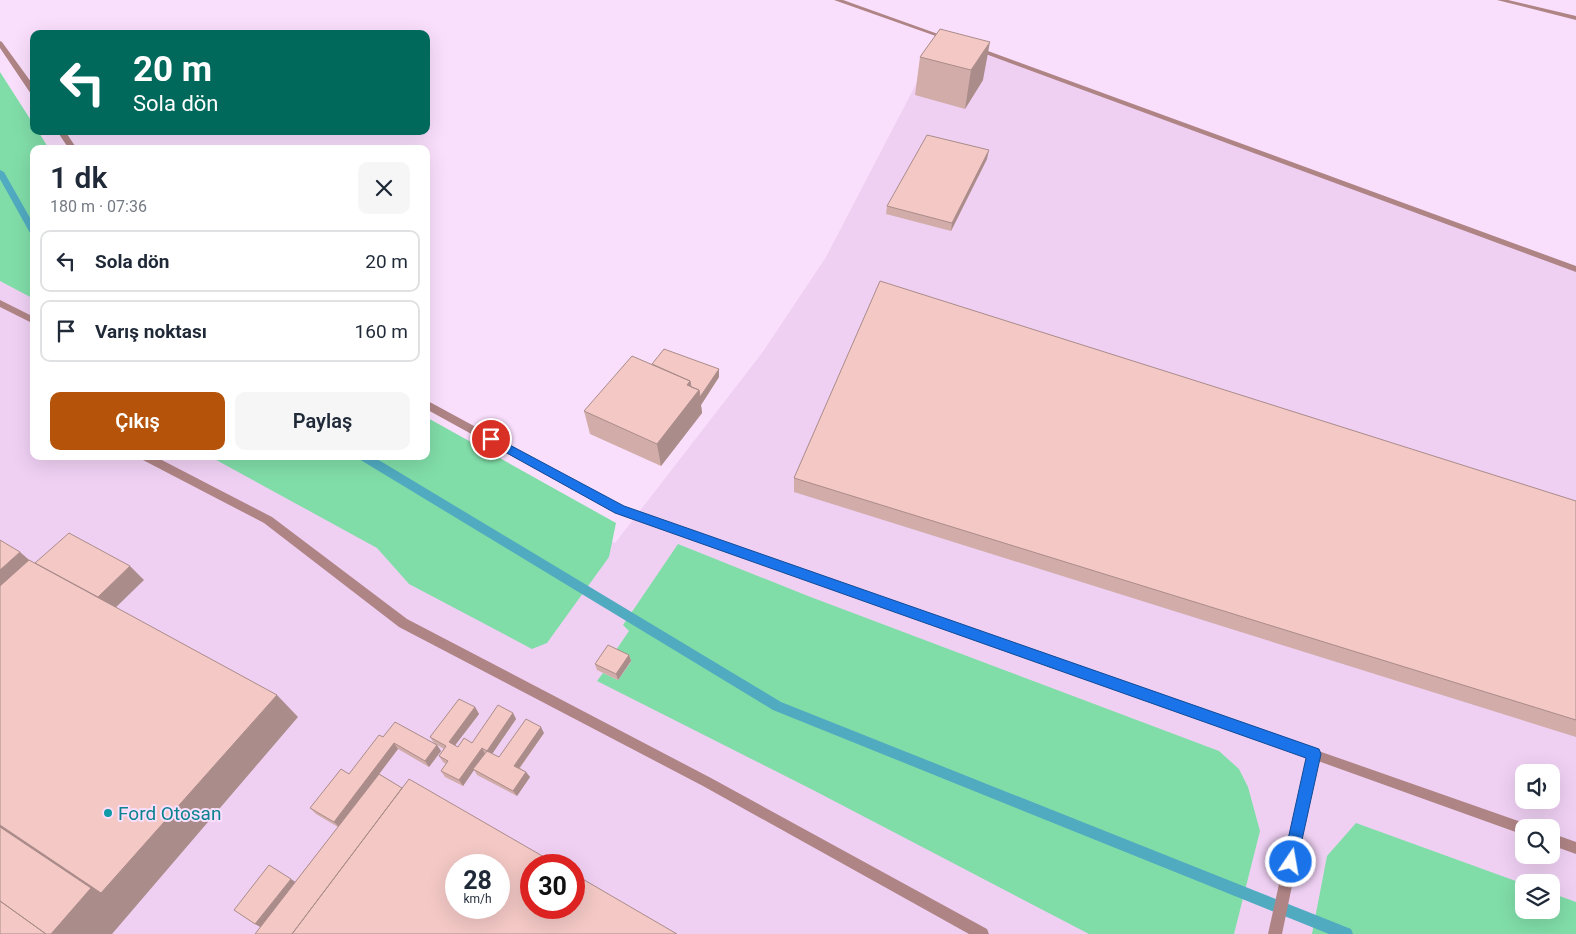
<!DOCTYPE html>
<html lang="tr">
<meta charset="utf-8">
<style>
:root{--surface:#fff;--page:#f6f6f7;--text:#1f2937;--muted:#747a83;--line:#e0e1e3;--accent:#b45309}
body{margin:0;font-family:Roboto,sans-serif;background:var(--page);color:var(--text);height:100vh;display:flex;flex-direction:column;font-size:19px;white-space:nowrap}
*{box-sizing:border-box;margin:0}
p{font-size:16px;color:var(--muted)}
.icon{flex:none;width:28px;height:28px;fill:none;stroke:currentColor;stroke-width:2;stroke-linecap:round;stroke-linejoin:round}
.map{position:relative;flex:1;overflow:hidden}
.drawer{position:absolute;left:30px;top:145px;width:400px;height:315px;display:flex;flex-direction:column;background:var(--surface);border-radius:10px;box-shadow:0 5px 20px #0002}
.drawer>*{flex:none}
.guide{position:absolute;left:30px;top:30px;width:400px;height:105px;border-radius:10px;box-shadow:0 5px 20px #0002;background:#00695c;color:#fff;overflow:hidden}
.buttons{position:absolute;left:1515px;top:764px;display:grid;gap:10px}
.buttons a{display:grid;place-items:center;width:45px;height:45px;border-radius:10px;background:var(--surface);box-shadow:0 5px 20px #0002;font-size:25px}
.speed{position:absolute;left:445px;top:854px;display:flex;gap:10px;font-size:25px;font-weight:700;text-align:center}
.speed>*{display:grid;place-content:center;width:65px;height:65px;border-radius:50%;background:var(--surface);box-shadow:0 5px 20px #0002;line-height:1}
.speed small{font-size:12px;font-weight:400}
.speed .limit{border:8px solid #d22;background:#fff;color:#111}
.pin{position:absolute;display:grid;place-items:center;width:42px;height:42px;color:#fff;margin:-21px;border:2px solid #fff;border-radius:50%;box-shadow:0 1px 5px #0007}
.me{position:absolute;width:55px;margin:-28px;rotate:12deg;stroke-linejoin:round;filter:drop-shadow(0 0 4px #0008)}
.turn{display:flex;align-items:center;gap:18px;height:105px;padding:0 20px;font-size:22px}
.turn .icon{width:65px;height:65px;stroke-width:2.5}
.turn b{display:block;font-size:35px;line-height:42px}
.round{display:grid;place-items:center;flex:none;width:52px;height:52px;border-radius:10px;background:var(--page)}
.headline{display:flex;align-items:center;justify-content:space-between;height:85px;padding:0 20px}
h1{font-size:30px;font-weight:600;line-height:38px}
.primary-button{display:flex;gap:10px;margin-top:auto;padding:10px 20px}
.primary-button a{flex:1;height:58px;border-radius:10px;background:var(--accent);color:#fff;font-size:20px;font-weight:600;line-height:58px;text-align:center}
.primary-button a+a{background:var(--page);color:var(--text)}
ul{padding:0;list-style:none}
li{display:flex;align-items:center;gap:15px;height:62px;margin:0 10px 8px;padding:0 10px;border:2px solid var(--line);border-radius:10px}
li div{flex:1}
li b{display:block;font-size:19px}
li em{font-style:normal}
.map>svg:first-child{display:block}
.built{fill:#efd0f3;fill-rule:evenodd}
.green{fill:#80dda8}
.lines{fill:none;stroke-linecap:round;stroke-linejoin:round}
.stream{fill:#50aac0;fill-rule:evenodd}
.street{fill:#af8485;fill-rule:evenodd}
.wall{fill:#d1aca9}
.shaded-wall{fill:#aa8c8a}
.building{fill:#f3c8c5;stroke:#aa8c8a;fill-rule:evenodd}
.route{fill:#1a73e8;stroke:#114b97}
.culture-dot{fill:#0f9aa8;stroke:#fadffd;stroke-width:2}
.labels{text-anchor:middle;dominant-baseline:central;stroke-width:4;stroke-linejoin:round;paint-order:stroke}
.near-culture-label{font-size:19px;fill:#0d838f;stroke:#fadffd;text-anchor:start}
</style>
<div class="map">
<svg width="1576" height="934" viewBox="0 0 1576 934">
<rect width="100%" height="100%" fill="#fadffd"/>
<path class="built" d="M941 36 1576 269V934H0V87L34 149V456L465 457 615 543 762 353 826 257ZM1524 772H1551V800H1524ZM1524 828H1551V855H1524ZM456 865H499V908H456ZM531 865H574V908H531ZM1524 882H1551V910H1524Z"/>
<path class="green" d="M0 72 34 125V131H38L49 149H34V299L0 281Z
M426 417 616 523 609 557 547 643 532 649 409 584 377 548 209 456H426Z
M678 544 808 596 1219 751 1239 769 1248 787 1260 831 1234 934H1089L813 790 597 681 603 673 618 680 631 662 614 653 629 631 623 625Z
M1356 823 1524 884V910H1551V893L1576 902V934H1312L1327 856Z"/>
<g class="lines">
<path class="stream" d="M0 170 4 172 34 225V236L30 233 0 179Z
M358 456H372L781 702 1346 927 1351 929 1353 934H1329L773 710 359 459Z"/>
<path class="street" d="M834 0H843L952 39 947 40Z
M1497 0H1508L1576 16V20Z
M0 41 2 42 34 86V94H31L0 48Z
M977 47 1576 266V272L975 50 974 49Z
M57 131H65L77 149H69Z
M0 300 34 317V324L0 307Z
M426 400 623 507 1524 823 1528 825 1530 828H1524V835L1318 761 1282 934H1268L1307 757 615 513 426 409Z
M140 456H154L272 517 407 619 711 778 987 929 989 934H969L703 786 399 627 264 523 141 459Z
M1551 833 1576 842V854L1551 845Z"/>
</g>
<path class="wall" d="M940 29 983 80 965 109 915 95 920 57Z
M987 159 951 231 886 214 887 206Z
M652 364 719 377 701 405 702 413 661 466 590 434 584 411Z
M794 478 1576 501V737L794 492Z
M629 655 631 661 618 680 597 670 595 664Z
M475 707 479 714 455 745 458 747 472 743 513 713 516 719 492 754 499 757 544 733 520 768 526 772 530 777 517 796 477 775 474 770 463 786 445 777 441 771 446 764 443 762 439 756 444 749 434 743 430 737Z
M383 737 437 745 441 751 429 767 398 749 379 774 402 788 558 865 261 927 255 924 295 882 338 827 316 814 310 808 349 774Z"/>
<path class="shaded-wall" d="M990 42 983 80 965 109 971 70Z
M989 150 987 159 951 231 952 223Z
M719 369V377L701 405 702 413 661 466 657 444 687 385 690 381 699 390Z
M20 552 58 585 0 638V570Z
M130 566 144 580 109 614 94 600Z
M629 655 631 661 618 680 616 674Z
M277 695 298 717 112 934H51L0 827V820Z
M475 707 479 714 453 748 449 742Z
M513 713 516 719 490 757 487 751Z
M541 727 544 733 517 771 514 766Z
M394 743 398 749 339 827 334 822Z
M437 745 441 751 429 767 425 761Z
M482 748 485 754 463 786 459 780Z
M526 772 530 777 517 796 513 791Z
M291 879 297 883 262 928 255 924Z"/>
<path class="building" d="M940 29 990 42 971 70 920 57Z
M927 135 989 150 952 223 887 206Z
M880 281 1576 501V720L794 478Z
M664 349 719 369 700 397 699 390 691 387 690 381 652 364Z
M632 356 690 381 687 385 699 390 657 444 584 411Z
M69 533 130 566 98 597 35 563Z
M0 540 20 552 0 570Z
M29 560 277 695 101 893 0 825V586Z
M608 645 629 655 616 674 595 664Z
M459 699 475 707 449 742 458 747 464 738 472 743 498 705 513 713 487 751 482 748 459 780 441 771 448 761 439 756 446 746 430 737Z
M526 719 541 727 514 766 526 772 513 791 473 769 487 751 499 757Z
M395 722 437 745 425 761 394 743 334 822 310 808 341 769 349 774 379 735 383 737Z
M379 774 402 788 292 934H255Z
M409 779 558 865H531V908H574V874L677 934H292ZM456 865H499V908H456Z
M0 827 91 888 51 934H46L0 901Z
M269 865 291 879 255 924 234 910Z
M0 901 46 934H0Z"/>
<path class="route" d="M491 435 624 506 1319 749 1321 754 1296 867 1291 869 1285 867 1283 862 1306 758 615 513 487 442 485 439Z"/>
<circle class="culture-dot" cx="108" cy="813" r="5"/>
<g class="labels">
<g class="near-culture-label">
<text x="118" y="813">Ford Otosan</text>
</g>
</g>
</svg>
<div class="buttons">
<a><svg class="icon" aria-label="sound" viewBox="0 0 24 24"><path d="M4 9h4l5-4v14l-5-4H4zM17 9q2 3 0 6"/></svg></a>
<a><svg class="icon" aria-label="search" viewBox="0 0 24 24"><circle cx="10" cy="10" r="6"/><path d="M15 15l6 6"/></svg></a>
<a><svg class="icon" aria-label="layers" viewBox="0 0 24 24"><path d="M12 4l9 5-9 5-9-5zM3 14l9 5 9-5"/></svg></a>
</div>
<div class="speed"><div>28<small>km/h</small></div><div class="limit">30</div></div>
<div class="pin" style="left:491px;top:439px;background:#d93025"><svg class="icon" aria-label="arrive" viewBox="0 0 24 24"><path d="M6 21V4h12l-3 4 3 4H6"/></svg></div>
<svg class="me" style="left:1291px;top:862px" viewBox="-20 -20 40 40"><circle r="17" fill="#1a73e8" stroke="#fff" stroke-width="3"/><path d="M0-11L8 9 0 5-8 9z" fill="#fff"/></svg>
<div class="guide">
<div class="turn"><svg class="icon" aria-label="left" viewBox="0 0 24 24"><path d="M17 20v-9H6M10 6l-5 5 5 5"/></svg><div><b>20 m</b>Sola dön</div></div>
</div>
<section class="drawer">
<div class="headline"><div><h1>1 dk</h1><p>180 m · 07:36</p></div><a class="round"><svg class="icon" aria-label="close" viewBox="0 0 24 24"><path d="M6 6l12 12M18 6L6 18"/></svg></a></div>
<ul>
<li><svg class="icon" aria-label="left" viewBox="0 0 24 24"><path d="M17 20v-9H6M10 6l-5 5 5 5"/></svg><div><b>Sola dön</b></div><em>20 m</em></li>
<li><svg class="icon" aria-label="arrive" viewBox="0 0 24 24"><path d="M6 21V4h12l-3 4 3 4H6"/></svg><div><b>Varış noktası</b></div><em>160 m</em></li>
</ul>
<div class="primary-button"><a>Çıkış</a><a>Paylaş</a></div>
</section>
</div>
